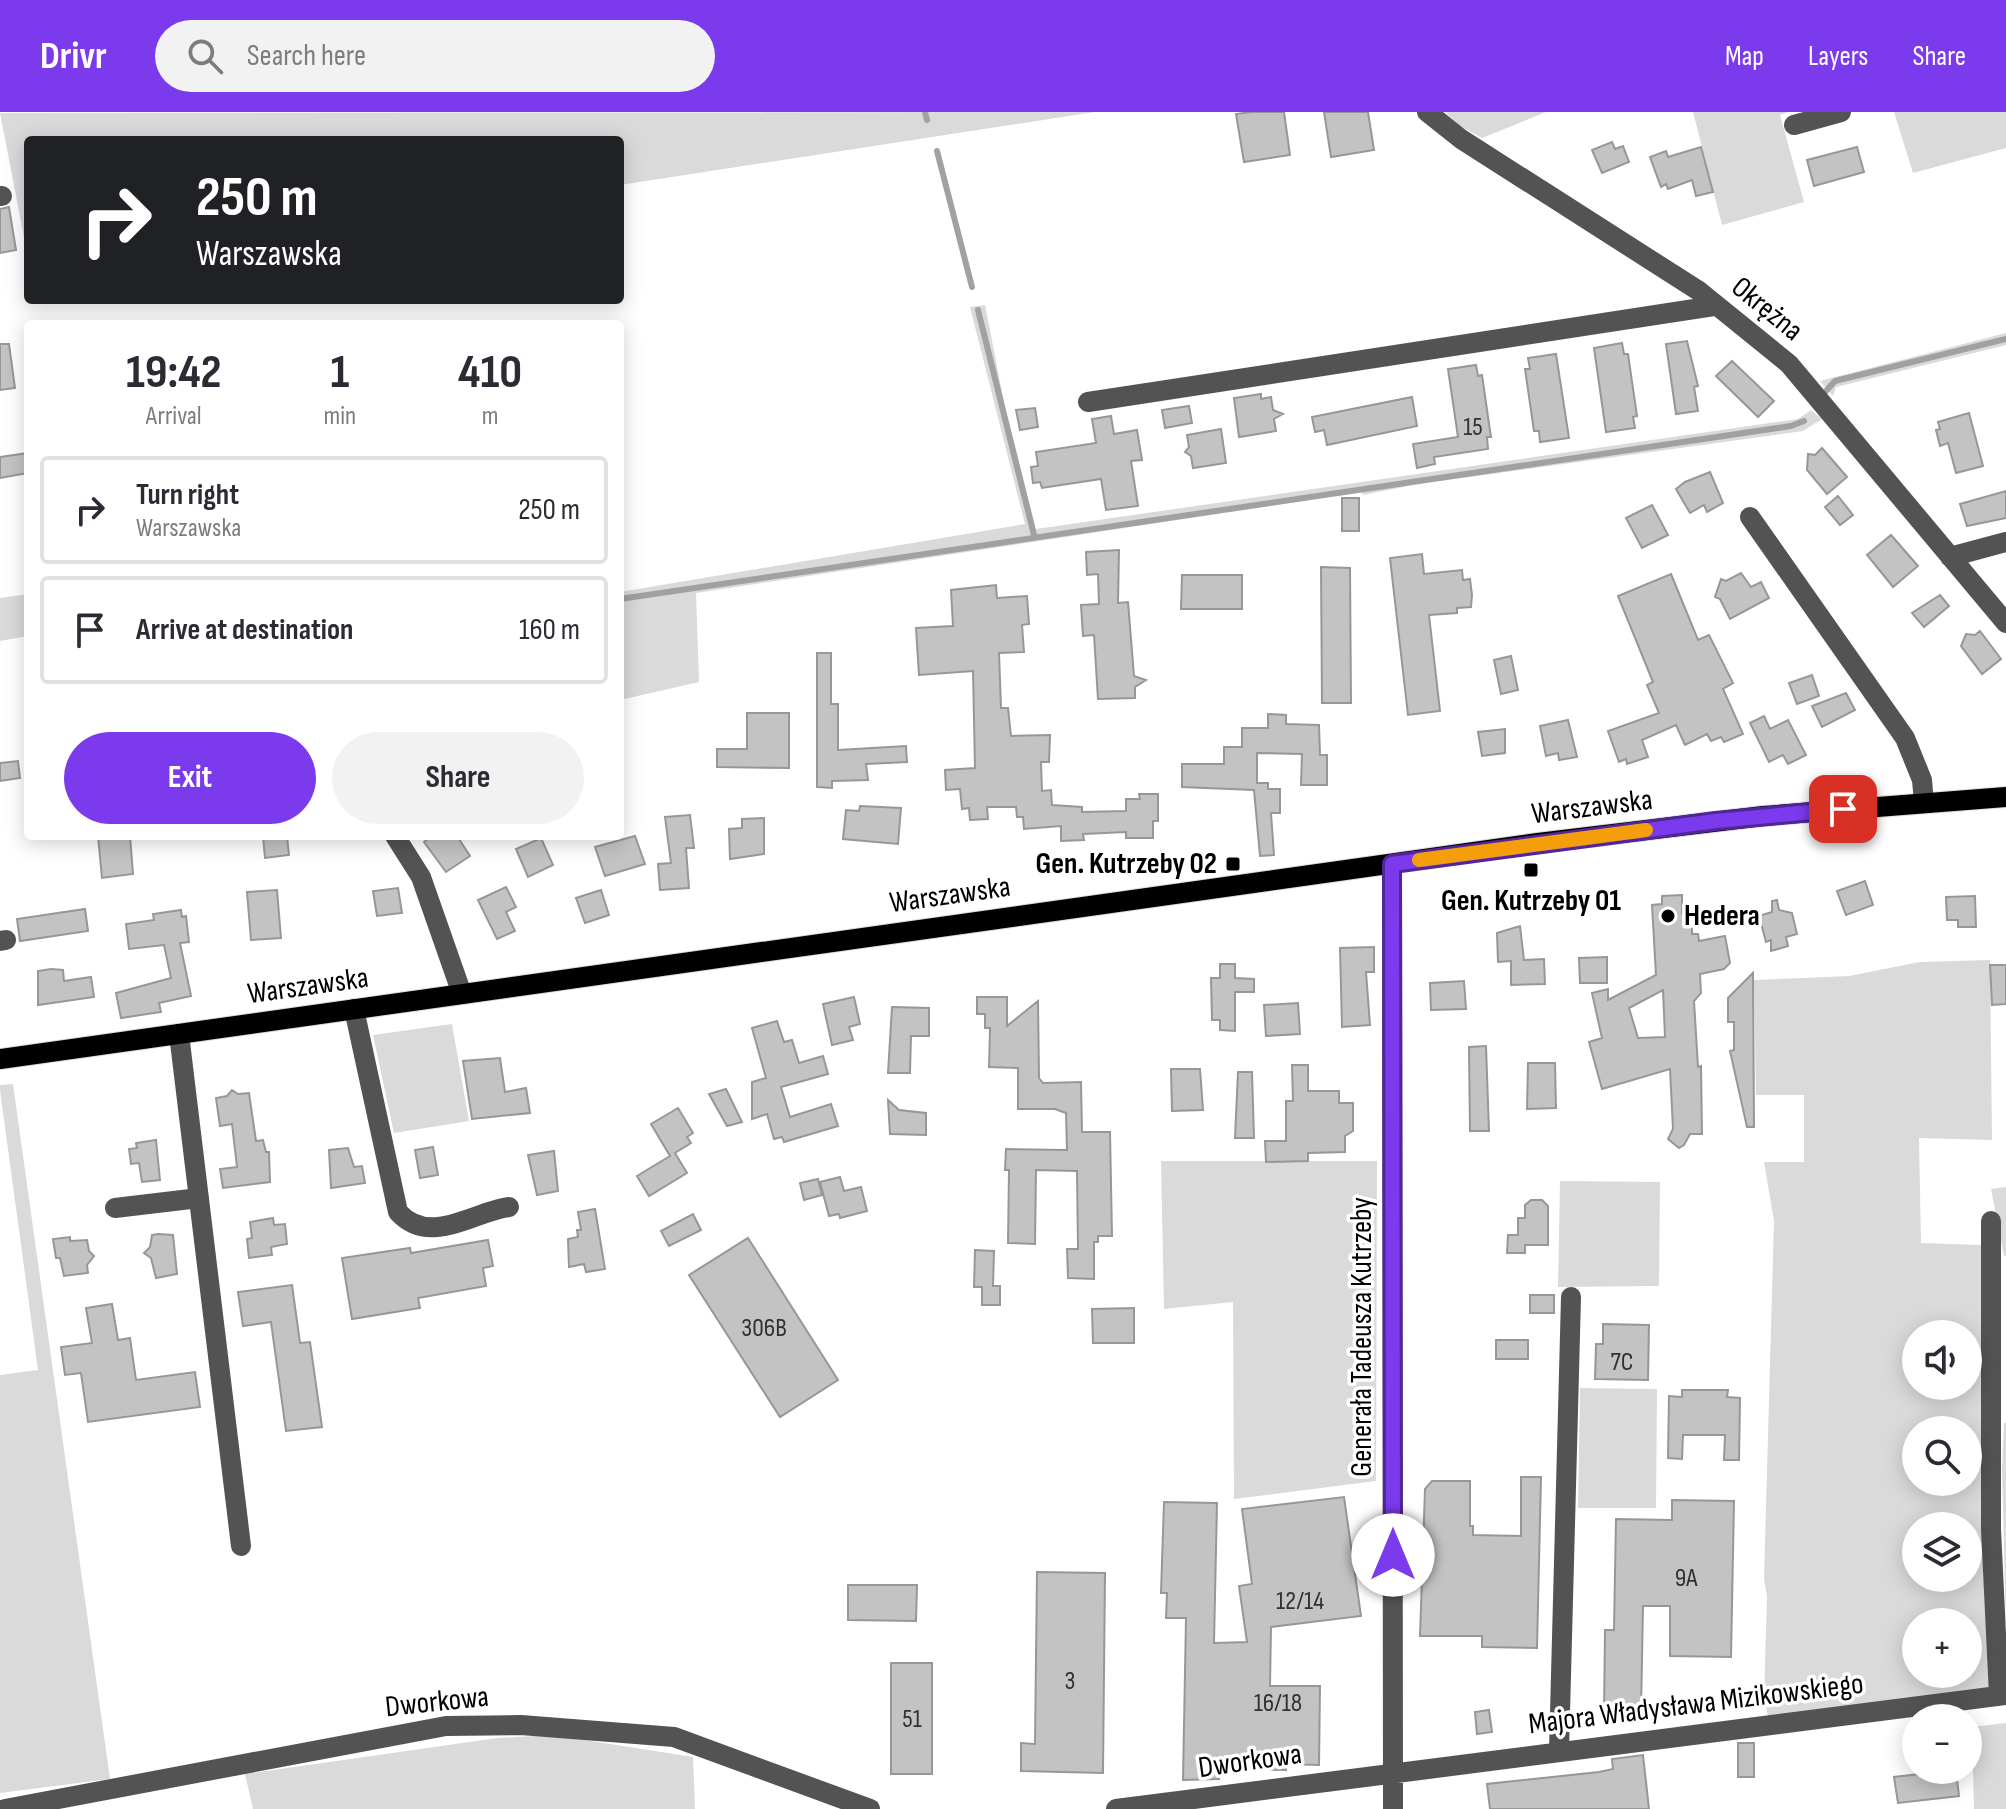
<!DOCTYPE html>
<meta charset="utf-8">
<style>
:root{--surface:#fff;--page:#f2f2f3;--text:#2b2b33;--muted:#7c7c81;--line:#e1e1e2;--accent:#7c3aed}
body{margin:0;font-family:"Sofia Sans Condensed",sans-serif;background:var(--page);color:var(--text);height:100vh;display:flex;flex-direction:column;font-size:30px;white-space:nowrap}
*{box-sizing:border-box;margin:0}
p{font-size:26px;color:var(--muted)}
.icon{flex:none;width:44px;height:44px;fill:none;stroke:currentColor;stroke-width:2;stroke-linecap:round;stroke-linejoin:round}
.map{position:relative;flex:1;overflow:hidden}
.side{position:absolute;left:24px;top:208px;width:600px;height:520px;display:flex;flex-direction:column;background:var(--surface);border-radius:8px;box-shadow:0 4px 20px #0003}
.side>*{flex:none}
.guide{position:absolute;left:24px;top:24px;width:600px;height:168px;border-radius:8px;box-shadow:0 4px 20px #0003;background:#202124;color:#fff;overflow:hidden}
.tools{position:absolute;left:1902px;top:1208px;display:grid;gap:16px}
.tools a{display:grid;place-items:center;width:80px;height:80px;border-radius:50%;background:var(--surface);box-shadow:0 4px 20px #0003;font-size:40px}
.pin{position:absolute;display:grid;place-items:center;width:68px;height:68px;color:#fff;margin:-34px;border-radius:16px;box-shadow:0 4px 12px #0006}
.me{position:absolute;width:88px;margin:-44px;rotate:0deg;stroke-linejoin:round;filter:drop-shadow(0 0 6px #0008)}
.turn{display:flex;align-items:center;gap:28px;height:168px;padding:0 40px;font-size:36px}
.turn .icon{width:104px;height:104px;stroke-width:2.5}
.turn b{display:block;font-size:56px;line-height:68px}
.eta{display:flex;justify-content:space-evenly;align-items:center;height:136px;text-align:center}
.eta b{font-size:48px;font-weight:700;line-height:56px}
.primary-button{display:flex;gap:16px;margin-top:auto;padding:16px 40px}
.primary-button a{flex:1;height:92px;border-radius:48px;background:var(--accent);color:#fff;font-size:32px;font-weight:700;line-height:92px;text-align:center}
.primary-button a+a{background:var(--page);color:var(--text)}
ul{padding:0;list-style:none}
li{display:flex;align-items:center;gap:24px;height:108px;margin:0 16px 12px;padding:0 24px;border:4px solid var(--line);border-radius:8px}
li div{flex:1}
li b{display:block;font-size:30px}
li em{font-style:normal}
header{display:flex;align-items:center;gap:48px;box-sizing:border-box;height:112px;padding:0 40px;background:var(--accent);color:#fff}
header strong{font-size:38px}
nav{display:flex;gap:44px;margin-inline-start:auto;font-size:28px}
.search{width:560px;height:72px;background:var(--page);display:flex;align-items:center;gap:20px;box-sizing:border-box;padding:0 28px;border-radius:44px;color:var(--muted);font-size:30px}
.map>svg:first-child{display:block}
.green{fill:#dadada;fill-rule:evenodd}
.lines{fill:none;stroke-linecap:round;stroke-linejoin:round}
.stream{stroke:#a1a1a1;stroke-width:6}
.building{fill:#c3c3c3;stroke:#979797;stroke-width:2;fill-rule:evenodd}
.major-casing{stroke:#dbdbdb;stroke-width:22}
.minor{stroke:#535353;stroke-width:20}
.major{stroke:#000;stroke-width:20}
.route-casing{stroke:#51269a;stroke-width:20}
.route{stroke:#7c3aed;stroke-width:14}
.slow{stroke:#f59e0b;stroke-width:14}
.poi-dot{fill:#000;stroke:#fff;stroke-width:3}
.labels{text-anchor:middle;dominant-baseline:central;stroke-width:7;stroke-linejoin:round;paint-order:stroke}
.number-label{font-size:26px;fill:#313131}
.street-label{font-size:30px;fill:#000;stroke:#fff}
.poi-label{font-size:30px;font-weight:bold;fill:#000;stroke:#fff;text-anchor:end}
</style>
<header>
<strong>Drivr</strong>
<div class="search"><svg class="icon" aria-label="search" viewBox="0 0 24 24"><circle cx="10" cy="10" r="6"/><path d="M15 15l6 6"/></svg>Search here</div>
<nav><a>Map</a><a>Layers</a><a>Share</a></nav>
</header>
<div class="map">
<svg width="2006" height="1697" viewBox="0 0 2006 1697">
<rect width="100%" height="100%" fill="#fff"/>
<path class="green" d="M1095 0 620 73V28H28V146L0 1Z
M1445 0H1546L1482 26 1460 14Z
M1693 0H1789L1780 3 1804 90 1722 113Z
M1894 0H2006V36L1913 61Z
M985 193 1005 295 1036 417 1798 307 1811 298 1822 307 1803 319 1418 372 1363 383 1362 380 696 481 699 570 620 588V480L1025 412 970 195Z
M2006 221V233L1836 275 1833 284 1820 269Z
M28 482V524L0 529V486Z
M1990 848 1992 1028 1919 1026 1921 1131 1982 1133 1983 1465 1989 1469 1995 1576 1768 1604 1764 1587 1767 1484 1764 1467 1774 1109 1764 1050H1804V983H1756L1754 868 1849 864 1920 850ZM1916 1222H1968V1274H1916ZM1916 1318H1968V1370H1916ZM1916 1414H1968V1466H1916ZM1916 1510H1968V1562H1916Z
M452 912 469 1009 394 1021 373 923Z
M13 972 110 1667 0 1681V1263L38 1258 0 978V973Z
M1161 1049H1377L1376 1369 1234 1387 1233 1190 1164 1197Z
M1560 1069 1660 1070 1659 1174 1558 1175Z
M2006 1075V1144H2004L1991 1077Z
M1580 1276 1657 1277 1656 1396H1578Z
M2004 1310 2006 1311V1513L2002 1358Z
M2006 1611V1697H1974L1972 1615Z
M553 1623 693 1645 695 1697H253L245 1662 497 1626Z"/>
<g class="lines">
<path class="stream" d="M925 0 927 8
M937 39 972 175
M978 198 1034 423
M1825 280 1835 269 2006 227
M620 487 1791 314 1804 309"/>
</g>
<path class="building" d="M1251 0H1284L1290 43 1244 50 1236 2Z
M1324 0H1368L1374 38 1331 45Z
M1612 30 1615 37 1623 34 1629 50 1602 61 1592 38Z
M1701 35 1713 80 1696 84 1692 68 1668 77 1666 72 1661 75 1650 45 1666 39 1668 45Z
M1857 35 1864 60 1814 74 1807 48Z
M9 95 16 138 0 141V97Z
M1687 229 1698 274 1694 275 1698 299 1676 302 1666 232Z
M1622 231 1624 242H1628L1637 304 1633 305 1635 316 1606 320 1594 236Z
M0 232H9L15 276 0 278Z
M1556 242 1569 326 1540 330 1539 319H1534L1525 257H1530L1528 246Z
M1732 249 1774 289 1758 305 1716 264Z
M1476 253 1478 264 1482 263 1487 298 1491 325H1487L1488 337 1434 345 1435 352 1417 356 1413 332 1458 325 1448 257Z
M1261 282V287L1271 285 1273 298 1283 302 1274 307 1276 319 1239 325 1234 286Z
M1412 285 1417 314 1327 333 1324 318 1315 320 1312 305Z
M1189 294 1192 311 1165 316 1162 298Z
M1035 296 1038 315 1020 318 1016 298Z
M1969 301 1983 354 1956 361 1948 331 1940 334 1936 318 1940 317 1938 310Z
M1111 304 1114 322 1137 318 1142 348 1131 349 1138 394 1106 398 1101 367 1042 376 1040 370 1033 371 1031 355 1038 354 1036 340 1096 331 1092 307Z
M1221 317 1226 351 1193 356 1191 344 1185 340 1189 335 1187 323Z
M1822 336 1847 365 1827 382 1807 358 1808 342 1815 343Z
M28 341V361L0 366V345Z
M1710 360 1723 391 1707 400 1704 393 1690 401 1676 377 1685 370Z
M2006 379V406L1967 414 1960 392Z
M1838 384 1853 403 1840 413 1825 395Z
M1342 386H1359V419H1342Z
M1652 393 1668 423 1642 436 1626 406Z
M1891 423 1918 454 1893 475 1867 443Z
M1119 438 1118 491 1128 490 1134 564 1146 568 1135 575V586L1098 587 1094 523 1083 524 1081 493 1099 492 1098 462 1087 463 1086 440Z
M1422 442 1424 462 1462 458 1463 468 1470 467 1472 483 1471 495 1457 496V501L1429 503 1440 599 1408 603 1390 446Z
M1321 455 1350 456 1351 591H1322Z
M1741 461 1751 475 1761 470 1769 486 1730 507 1720 487 1715 485 1721 467 1726 469Z
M1671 462 1698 528 1709 523 1733 571 1723 577 1743 622 1724 630 1721 625 1711 629 1707 622 1685 633 1676 613 1642 628 1648 645 1627 652 1626 647 1619 650 1608 619 1659 601 1647 573 1653 570 1618 484Z
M1182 463H1242V497H1181Z
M996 473 997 486 1027 484 1029 512 1022 513 1024 540 999 541 1001 596H1008L1011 624 1050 623 1049 650H1041L1042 679 1051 678 1052 693 1082 695V700L1126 699V687H1140L1139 682H1158V709H1153V726H1126V720L1083 722 1084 728 1061 729V714L1024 717 1023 705H1017L1016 695H987L988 707 970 708 969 696 962 697 960 677 946 678 945 658 975 656 973 559 919 563 916 516 953 514 951 478Z
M1940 483 1949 494 1924 515 1912 501Z
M1980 519 2001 547 1982 562 1961 534 1966 522 1975 523Z
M817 541H831V592H838V638L906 634 907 650 866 652 868 668 832 669V676L817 675Z
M1511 544 1518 578 1501 582 1494 548Z
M1812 563 1819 584 1797 592 1789 571Z
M1846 581 1855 598 1822 615 1812 594Z
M747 601H789V656L717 655V637H747Z
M1268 602 1286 603V612L1319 613 1320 643H1327V673H1301L1302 642 1257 641V671H1268V677H1280V701H1271L1274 743 1260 744 1254 678 1182 675V652H1224V635H1242V616H1268Z
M1764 604 1770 617 1788 608 1806 643 1788 652 1783 643 1769 650 1750 611Z
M1568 608 1577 645 1559 648 1558 641 1546 644 1540 614Z
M1505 617V641L1482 644 1478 620Z
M18 649 20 666 0 669V651Z
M860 694 901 696 898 732 843 727 846 698 859 699Z
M690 703 694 736H686L689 776 660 778 658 752 671 751 665 705Z
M764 706V742L730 747 729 717 742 716V707Z
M98 724H130L133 762 102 766Z
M263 724H287L289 743 265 746Z
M432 724H457L470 744 446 760 424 730Z
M635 724 645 752 605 764 595 735Z
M541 726 553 753 528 765 516 737Z
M1865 769 1873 793 1846 803 1837 779Z
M506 775 516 795 506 800 515 819 497 827 478 788Z
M398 776 402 801 377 804 373 779Z
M277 778 281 826 251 828 247 780Z
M601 778 609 803 585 811 576 786Z
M1682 783V801L1692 809V822H1698L1699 829 1725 824 1730 851 1724 857 1700 862 1701 881 1694 889 1698 955 1701 954 1702 1022H1690L1684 1033 1679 1036 1668 1027 1673 1017 1670 957 1602 977 1589 930 1602 926 1592 881 1608 877V888L1656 863 1652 793 1662 792V784ZM1663 878 1665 925 1638 926 1629 896Z
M1975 784 1976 815H1958V808H1947L1946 785Z
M1777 788 1779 798 1792 801 1797 822 1786 825 1788 834 1771 839V828L1766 830 1759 804 1772 800V789Z
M85 797 88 819 20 829 17 807Z
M181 798 182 805 186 804 189 830 180 831 191 884 159 891 161 900 121 906 116 881 171 866 164 833 129 837 126 812 154 808 153 802Z
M1520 814 1524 848 1544 847 1545 872 1511 873V849L1498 850 1497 821Z
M1374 835V860H1366L1370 913 1342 915 1340 836Z
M1607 845V871H1580L1579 846Z
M1220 852H1235V866L1254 867V880H1235V919L1220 918V908H1212L1211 866H1220Z
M1990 853H2006V892L1992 893Z
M51 857 63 858 64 869 91 865 94 885 38 893V859Z
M1753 861 1754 1015H1747L1730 939 1734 938V910H1728V886Z
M1464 869 1466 897 1431 898 1430 871Z
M854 885 860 912 849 915 853 928 832 933 823 892Z
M977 885H1007V914L1038 889 1039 966 1043 971 1081 970 1082 1020H1110L1112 1124H1098V1130H1094V1167L1068 1166 1067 1137H1078L1077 1059 1036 1058 1035 1132 1008 1131 1009 1058H1005L1006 1037 1067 1038 1066 1001 1055 997H1018V956L989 955 990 916H985V902H977Z
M1298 891 1300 922 1266 924 1264 893Z
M892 895 929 896V924H911L910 961H888Z
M777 909 784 930 792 928 799 951 823 944 828 962 781 975 790 1005 831 992 838 1014 784 1030 782 1025 774 1027 767 1002 752 1007V970L766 966 752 916Z
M1486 934 1489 1019H1470L1469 935Z
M500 946 505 980 526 976 530 1001 472 1007 463 949Z
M1528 951H1555L1556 996 1527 997Z
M1292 953H1308V979H1339V991H1353V1019L1345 1024V1040L1308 1041V1049L1266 1050 1265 1029H1286V989H1293Z
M1171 957H1200L1203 998 1172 999Z
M1238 960H1252L1254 1026H1235Z
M726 977 742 1010 727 1014 709 982Z
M232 978 238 982 249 981 256 1029 263 1028 266 1040H269L270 1070 223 1076 220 1057 237 1055 232 1012 220 1014 216 986 227 984Z
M888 988 899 998 926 1001V1023L890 1022Z
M678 996 693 1021 687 1025 691 1031 675 1041 687 1061 649 1084 637 1064 670 1044 651 1012Z
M156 1028 160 1068 142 1070 139 1051 131 1052 129 1037 137 1036 136 1031Z
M433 1035 438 1063 420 1066 415 1038Z
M348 1036 354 1055 362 1054 365 1071 331 1076 329 1038Z
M554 1039 558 1079 537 1083 528 1043Z
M840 1065 844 1079 861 1075 867 1099 840 1106 839 1102 829 1104 820 1070Z
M818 1067 822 1083 804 1088 800 1071Z
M1531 1088H1542L1548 1094V1133H1525V1141H1507L1508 1123H1518V1106H1525V1093Z
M595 1097 605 1157 586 1160 584 1152 569 1155 568 1127 578 1125 577 1118H581L578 1100Z
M693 1102 701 1118 669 1134 661 1119Z
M273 1106 274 1113 285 1112 287 1132 271 1135 272 1143 249 1146 247 1127 252 1126 250 1110Z
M158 1122 173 1123 177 1162 156 1166 151 1146 144 1141 150 1135 152 1123Z
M70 1125V1129L87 1128 89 1139 94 1144 87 1153 88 1161 64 1164 60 1146H56L53 1127Z
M748 1126 838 1268 780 1305 689 1163Z
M488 1128 493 1154 483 1156 486 1174 418 1186 420 1196 352 1207 342 1146 410 1136 411 1141Z
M975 1138 994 1139 993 1174H1000V1193H982V1175H974Z
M292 1173 300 1231 310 1230 322 1315 286 1319 271 1210 243 1214 238 1180Z
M1530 1183H1554V1201H1530Z
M112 1192 118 1228 130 1226 136 1268 195 1260 200 1295 88 1310 81 1261 65 1263 61 1235 92 1231 86 1196Z
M1134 1196V1231H1093L1092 1197Z
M1603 1212 1649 1213 1648 1268 1595 1267 1596 1232H1603Z
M1496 1228H1528V1247H1496Z
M1682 1278H1728L1727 1285 1740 1286 1739 1348H1724L1725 1323H1683L1682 1347 1668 1346 1669 1284 1682 1285Z
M1521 1365H1541L1537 1536 1482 1535V1524H1420L1425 1377 1432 1369H1470V1414H1473V1423L1521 1424Z
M1344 1385 1361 1504 1271 1515 1270 1574H1320L1319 1653 1286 1652V1658L1219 1657V1667L1183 1668 1186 1506H1166L1167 1481H1161L1164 1390 1217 1391 1214 1531 1247 1530 1239 1474 1252 1472 1242 1397Z
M1672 1388 1734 1389 1731 1545 1670 1544V1494H1643L1641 1600H1604L1605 1518H1614L1616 1407 1672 1408Z
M1037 1460 1105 1461 1103 1661 1021 1659V1631L1035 1632Z
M848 1473H917L916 1509 848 1508Z
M891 1551H932V1662H891Z
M1489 1598 1492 1620 1477 1622 1475 1600Z
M1738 1631H1754V1665H1738Z
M1643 1643 1649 1697H1490L1487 1672 1599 1660 1613 1657 1612 1647Z
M1956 1658 1959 1684 1898 1691 1894 1665Z"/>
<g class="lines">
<defs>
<path id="major" d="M0 947 1538 731 1763 704 2006 685"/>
</defs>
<use href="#major" class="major-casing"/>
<path class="minor" d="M1427 0 1461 27 1699 179 1789 252 2006 511
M1794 13 1841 0
M0 84H2
M1088 290 1714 194
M1750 405 1905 626 1922 668 1924 691
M1950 445 2006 430
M395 724 421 765 462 882
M1392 752 1393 1697
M0 829 6 828
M354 897 398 1100C430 1135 472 1100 509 1095
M179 922 241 1434
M115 1096 199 1086
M1991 1109V1417L1999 1584
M1559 1639 1571 1185
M5 1697 446 1614 521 1613 674 1625 870 1697
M1116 1697 2006 1583"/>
<use href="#major" class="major"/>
</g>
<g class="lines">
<defs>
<path id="route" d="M1393 1443 1392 752 1716 709 1843 697"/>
</defs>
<use href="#route" class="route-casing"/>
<use href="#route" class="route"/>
<path class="slow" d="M1419 748 1646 718"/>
</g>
<g class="poi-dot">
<rect x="1225" y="744" width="16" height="16" rx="4"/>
<rect x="1523" y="750" width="16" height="16" rx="4"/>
<circle cx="1668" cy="804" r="8"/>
</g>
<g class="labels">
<g class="number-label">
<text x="1473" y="315">15</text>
<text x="764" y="1216">306B</text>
<text x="1622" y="1250">7C</text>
<text x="1686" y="1466">9A</text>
<text x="1300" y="1489">12/14</text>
<text x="1070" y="1569">3</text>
<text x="1278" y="1591">16/18</text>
<text x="912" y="1607">51</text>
</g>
<g class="street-label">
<text transform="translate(1767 197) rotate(39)">Okrężna</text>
<text transform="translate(1592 695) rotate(-7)">Warszawska</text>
<text transform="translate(950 783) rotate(-8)">Warszawska</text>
<text transform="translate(308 874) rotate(-8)">Warszawska</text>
<text transform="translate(1362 1225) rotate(-90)">Generała Tadeusza Kutrzeby</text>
<text transform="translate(437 1590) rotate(-6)">Dworkowa</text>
<text transform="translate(1696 1592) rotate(-7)">Majora Władysława Mizikowskiego</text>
<text transform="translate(1250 1649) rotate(-8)">Dworkowa</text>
</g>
<g class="poi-label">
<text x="1217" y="752">Gen. Kutrzeby 02</text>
<text x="1531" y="789" text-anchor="middle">Gen. Kutrzeby 01</text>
<text x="1684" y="804" text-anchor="start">Hedera</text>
</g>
</g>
</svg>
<div class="tools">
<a><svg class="icon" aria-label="sound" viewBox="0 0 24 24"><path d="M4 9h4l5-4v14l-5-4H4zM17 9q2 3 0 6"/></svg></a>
<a><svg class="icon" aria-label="search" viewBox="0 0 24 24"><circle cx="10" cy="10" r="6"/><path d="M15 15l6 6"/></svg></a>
<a><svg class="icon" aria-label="layers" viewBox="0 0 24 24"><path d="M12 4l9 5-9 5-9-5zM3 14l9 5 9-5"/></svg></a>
<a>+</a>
<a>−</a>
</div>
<div class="pin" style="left:1843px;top:697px;background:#d93025"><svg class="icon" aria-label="arrive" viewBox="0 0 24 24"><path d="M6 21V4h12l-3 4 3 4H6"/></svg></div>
<svg class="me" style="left:1393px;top:1443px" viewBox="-20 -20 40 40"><circle r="19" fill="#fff"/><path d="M0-13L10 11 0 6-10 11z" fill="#7c3aed"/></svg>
<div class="guide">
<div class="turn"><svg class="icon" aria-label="right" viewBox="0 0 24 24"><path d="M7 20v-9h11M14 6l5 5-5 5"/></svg><div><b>250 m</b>Warszawska</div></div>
</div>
<section class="side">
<div class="eta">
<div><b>19:42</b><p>Arrival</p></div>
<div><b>1</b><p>min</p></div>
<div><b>410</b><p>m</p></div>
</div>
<ul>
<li><svg class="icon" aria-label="right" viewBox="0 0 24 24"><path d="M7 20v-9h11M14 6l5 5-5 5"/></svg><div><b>Turn right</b><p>Warszawska</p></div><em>250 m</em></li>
<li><svg class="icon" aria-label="arrive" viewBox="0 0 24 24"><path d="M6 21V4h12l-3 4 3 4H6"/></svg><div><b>Arrive at destination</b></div><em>160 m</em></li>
</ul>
<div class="primary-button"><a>Exit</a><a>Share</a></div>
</section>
</div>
